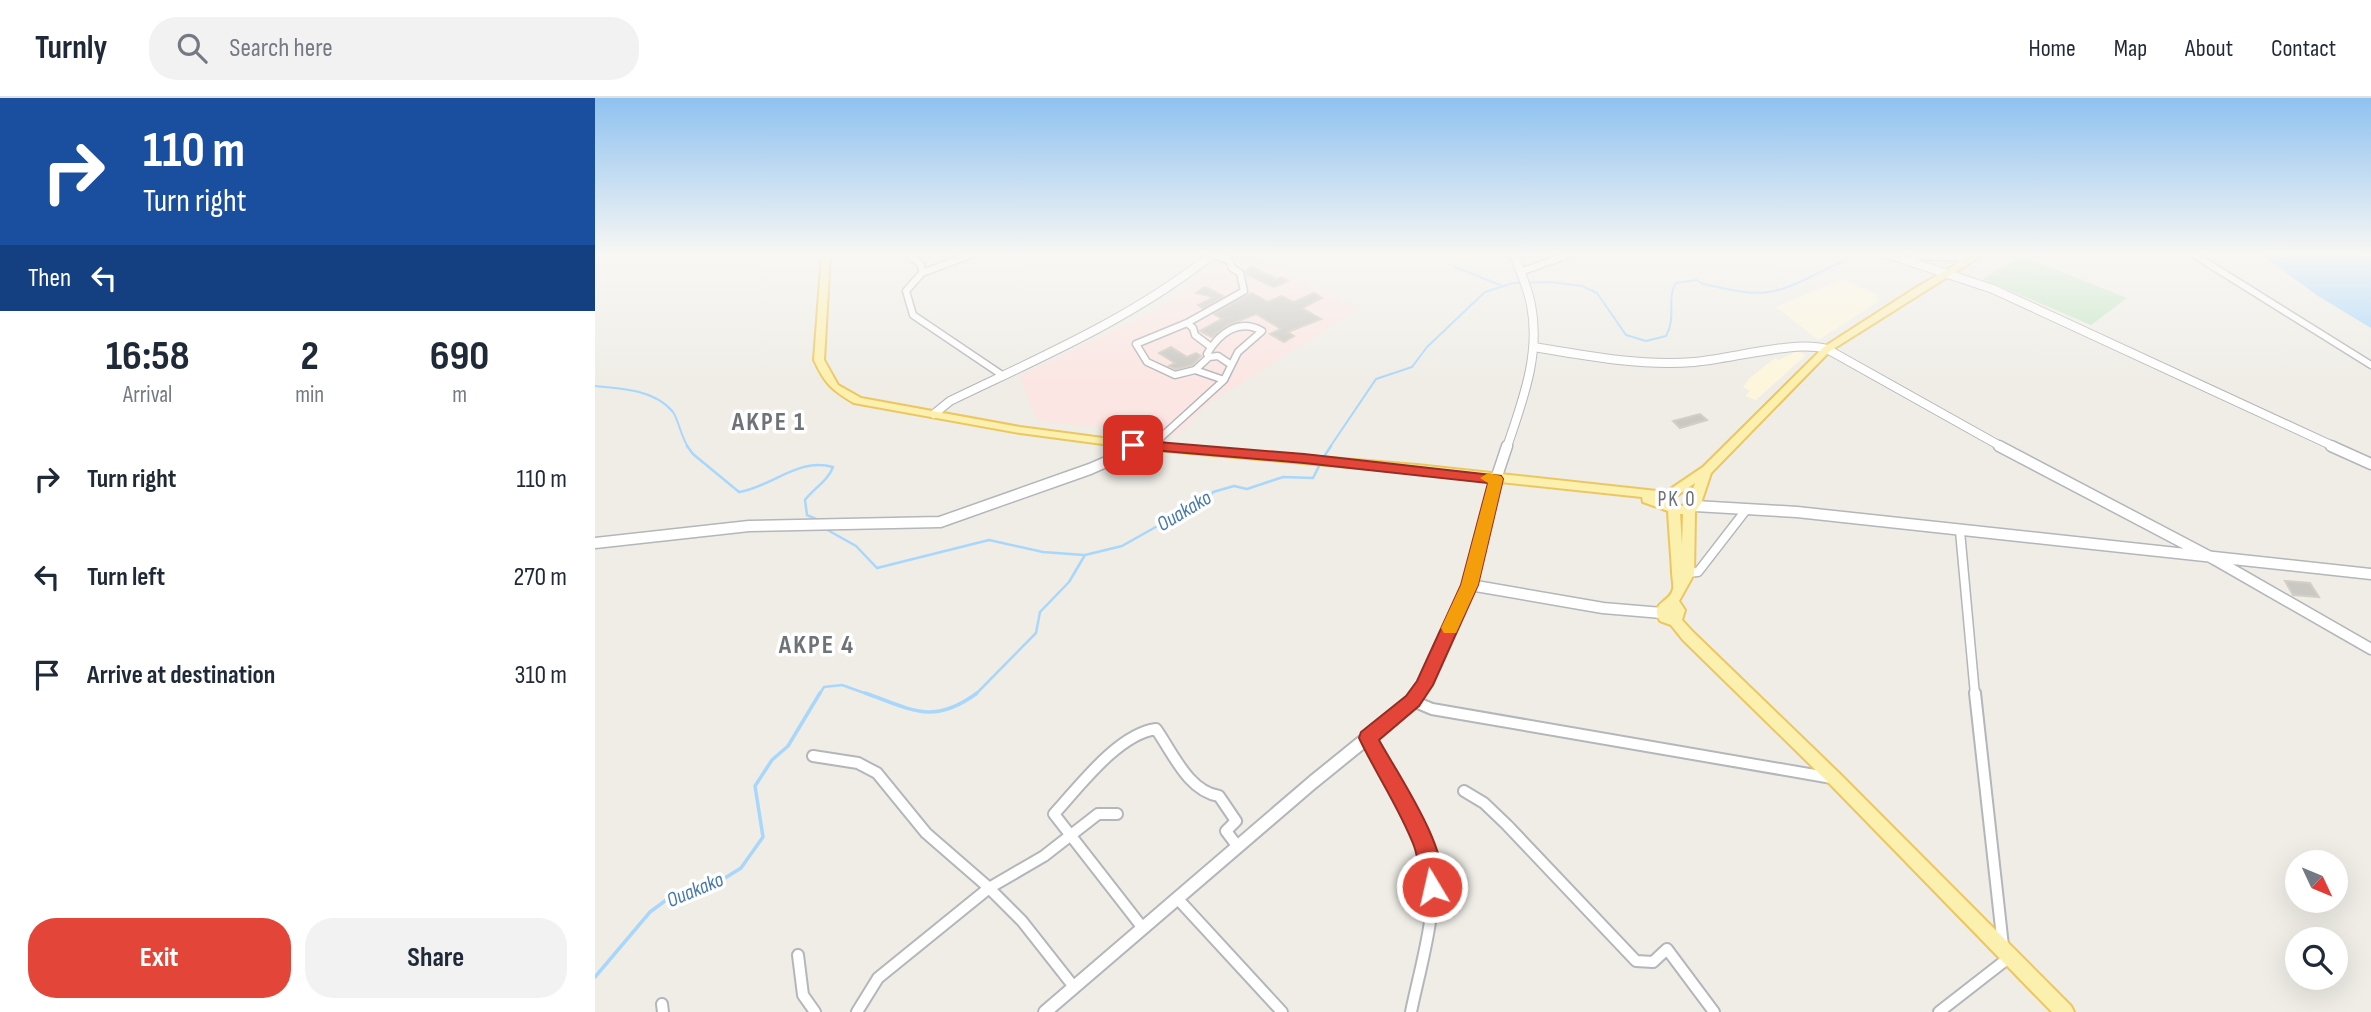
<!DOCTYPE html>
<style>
:root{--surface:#fff;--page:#f2f2f3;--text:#1f2937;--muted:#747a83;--line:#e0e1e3;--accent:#e34638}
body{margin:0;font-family:"Sofia Sans Condensed",sans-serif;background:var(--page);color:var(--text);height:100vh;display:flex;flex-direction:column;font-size:26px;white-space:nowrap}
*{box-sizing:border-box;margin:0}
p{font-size:23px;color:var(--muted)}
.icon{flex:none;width:38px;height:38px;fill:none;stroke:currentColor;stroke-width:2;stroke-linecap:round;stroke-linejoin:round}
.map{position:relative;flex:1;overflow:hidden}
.details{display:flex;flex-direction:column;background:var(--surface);width:595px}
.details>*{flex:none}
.top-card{background:#1a4fa0;color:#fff;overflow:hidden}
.needle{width:46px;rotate:134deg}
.buttons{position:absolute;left:1690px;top:752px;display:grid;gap:14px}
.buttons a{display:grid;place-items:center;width:63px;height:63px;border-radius:50%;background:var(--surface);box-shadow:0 7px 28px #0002;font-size:35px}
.pin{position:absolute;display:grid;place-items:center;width:60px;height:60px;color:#fff;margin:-30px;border-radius:14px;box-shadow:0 4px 10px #0006}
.me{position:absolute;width:77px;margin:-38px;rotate:351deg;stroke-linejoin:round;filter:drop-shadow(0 0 5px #0008)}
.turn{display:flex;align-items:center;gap:24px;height:147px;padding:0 28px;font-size:32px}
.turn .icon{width:91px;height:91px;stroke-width:2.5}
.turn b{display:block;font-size:49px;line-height:60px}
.then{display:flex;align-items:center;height:66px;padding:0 28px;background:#0003;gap:14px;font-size:26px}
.eta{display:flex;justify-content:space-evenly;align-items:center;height:119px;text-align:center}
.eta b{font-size:42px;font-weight:700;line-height:49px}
.action{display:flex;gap:14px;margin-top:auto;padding:14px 28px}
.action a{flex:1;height:80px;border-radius:28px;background:var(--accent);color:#fff;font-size:28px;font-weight:700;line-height:80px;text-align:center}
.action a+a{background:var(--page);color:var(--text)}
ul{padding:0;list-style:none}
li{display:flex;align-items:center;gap:21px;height:98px;padding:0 28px}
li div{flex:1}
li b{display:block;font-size:26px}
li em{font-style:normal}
header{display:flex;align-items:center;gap:42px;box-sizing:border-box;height:98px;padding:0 35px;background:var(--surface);border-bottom:2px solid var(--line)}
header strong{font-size:33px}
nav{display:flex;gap:38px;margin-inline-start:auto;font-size:24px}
.search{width:490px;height:63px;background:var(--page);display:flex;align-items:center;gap:18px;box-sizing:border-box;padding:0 24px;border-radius:28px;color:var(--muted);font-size:26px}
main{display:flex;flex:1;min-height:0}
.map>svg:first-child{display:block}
.commercial{fill:#fdf6dd}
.medical{fill:#fbe6e3}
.green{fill:#c3e6c4}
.water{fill:#a9d7fc}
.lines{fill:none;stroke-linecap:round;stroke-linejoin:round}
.stream-far2{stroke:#a9d7fc;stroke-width:2}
.stream-far1{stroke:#a9d7fc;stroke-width:2.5}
.stream{stroke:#a9d7fc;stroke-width:3.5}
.building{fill:#cac8c3;stroke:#d4cfc4;stroke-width:2}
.minor-far2-casing{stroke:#b3b6ba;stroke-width:9}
.minor-far1-casing{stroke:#b3b6ba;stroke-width:11}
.minor-casing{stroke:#b3b6ba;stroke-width:14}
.tertiary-far2-casing{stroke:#b3b6ba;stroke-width:10}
.tertiary-far1-casing{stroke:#b3b6ba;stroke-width:13}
.tertiary-casing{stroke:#b3b6ba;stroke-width:16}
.primary-casing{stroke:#ecc761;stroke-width:4}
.minor-far2{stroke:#fff;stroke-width:6}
.minor-far1{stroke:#fff;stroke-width:8}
.minor{stroke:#fff;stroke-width:10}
.tertiary-far2{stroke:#fff;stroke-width:8}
.tertiary-far1{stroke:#fff;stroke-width:10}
.tertiary{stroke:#fff;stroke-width:12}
.primary{fill:#fcf0ae;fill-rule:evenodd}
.route{fill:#e34638;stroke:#942e24;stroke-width:2}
.slow{fill:#f59e0b}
.labels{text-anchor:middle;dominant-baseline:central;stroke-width:7;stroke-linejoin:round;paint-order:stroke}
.neighbourhood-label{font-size:21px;letter-spacing:2px;fill:#6e7378;stroke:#fff}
.water-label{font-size:21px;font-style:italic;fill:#4578ae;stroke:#fff}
.district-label{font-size:26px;font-weight:bold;letter-spacing:2px;fill:#6e7378;stroke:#fff}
</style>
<header>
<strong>Turnly</strong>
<div class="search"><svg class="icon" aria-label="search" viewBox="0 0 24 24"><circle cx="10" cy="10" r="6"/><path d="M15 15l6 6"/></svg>Search here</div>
<nav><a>Home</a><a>Map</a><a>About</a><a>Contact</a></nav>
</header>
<main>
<section class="details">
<div class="top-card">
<div class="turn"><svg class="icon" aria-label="right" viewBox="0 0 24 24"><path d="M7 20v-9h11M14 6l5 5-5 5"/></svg><div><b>110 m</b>Turn right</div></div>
<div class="then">Then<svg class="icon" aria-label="left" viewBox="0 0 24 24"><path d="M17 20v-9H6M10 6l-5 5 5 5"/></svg></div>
</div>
<div class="eta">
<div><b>16:58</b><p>Arrival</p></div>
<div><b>2</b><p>min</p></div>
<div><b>690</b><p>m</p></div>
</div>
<ul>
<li><svg class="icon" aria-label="right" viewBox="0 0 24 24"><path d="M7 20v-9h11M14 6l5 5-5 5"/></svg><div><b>Turn right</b></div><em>110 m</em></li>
<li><svg class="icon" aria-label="left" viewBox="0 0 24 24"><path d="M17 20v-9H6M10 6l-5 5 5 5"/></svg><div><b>Turn left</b></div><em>270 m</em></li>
<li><svg class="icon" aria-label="arrive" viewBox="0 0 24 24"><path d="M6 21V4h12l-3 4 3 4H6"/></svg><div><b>Arrive at destination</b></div><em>310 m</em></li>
</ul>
<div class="action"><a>Exit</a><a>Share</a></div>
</section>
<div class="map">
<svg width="1776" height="914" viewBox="0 0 1776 914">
<rect width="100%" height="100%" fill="#efede6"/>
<path class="commercial" d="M1247 181 1281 196 1283 204 1223 242 1181 209Z
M1202 253 1211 257 1161 302 1150 298 1155 293 1148 289 1155 280 1180 260 1184 262Z"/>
<path class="medical" d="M632 156H653L764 211 614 305 583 337 443 323 424 278 564 210 579 201Z"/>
<path class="green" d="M1426 158 1532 200 1496 227 1388 181Z"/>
<path class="water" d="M1665 156H1770L1776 161V230L1723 198Z"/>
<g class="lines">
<path class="stream-far2" d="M860 169 905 187
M0 288C26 290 60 292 78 314 83 321 86 338 93 349
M735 349 781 281 817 269 832 249 890 194 918 185 955 184 987 188 1002 195 1031 237 1051 243 1071 238C1082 218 1071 200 1081 185L1102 182 1108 186C1163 198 1174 201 1225 174 1237 168 1249 165 1259 156"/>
<path class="stream-far1" d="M92 348 98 356 144 394C177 389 203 359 238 369 233 383 219 390 210 402L212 417 221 421
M728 360 736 348
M229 430 261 448 282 470 394 442 448 454 489 457
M224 597 229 589 247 587 275 597
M380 597 441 535 445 514 474 484 490 457 527 448 582 417 612 405 618 394 639 388 652 391 688 379 718 380 725 366"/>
<path class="stream" d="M270 595C316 611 338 628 382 595
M0 879 55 814 78 797 122 785 146 770 168 739 160 688 177 662 193 648 225 595"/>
</g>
<path class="building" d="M657 169 682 181 686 179 693 183 679 189 651 176 650 173Z
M609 189 613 190 628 198 608 210 603 207 619 199 601 195Z
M657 195 673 204 686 198 699 204 719 195 727 200 707 210 726 221 693 234 699 238 689 244 675 236 686 231 661 216 633 227 617 239 605 233 627 221 619 216Z
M576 249 592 259 601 255 606 258 597 267 581 271 574 268 580 265 564 255Z
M1105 316 1112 322 1085 330 1078 323Z
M1690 483 1715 485 1724 499 1698 497Z"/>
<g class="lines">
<defs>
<path id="minor-far2" d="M314 156 326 167 327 175
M378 156 327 175 311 193 318 217 407 277
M1598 156 1776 267
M1318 158 1378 160
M925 174 976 156
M592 225 649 193 645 175 637 170 634 162 617 157
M616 249 600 237 598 230 592 225 541 246 552 264 580 277 600 272 629 282
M600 272 614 259 623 258 635 266
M569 349 563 342 629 282 643 254 667 233C644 220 624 235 612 256L614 259"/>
<path id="minor-far1" d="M1365 433 1380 597
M1090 475 1103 474 1151 412"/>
<path id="minor" d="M1380 595 1408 848
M818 603 837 611 1237 680
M773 640C791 673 829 731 836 765 844 809 825 870 816 914
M218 658 263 665 282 675 331 735 392 788 427 823 479 889
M869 693 889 705 912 727 1041 863 1058 864 1072 851 1119 914
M582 800 687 914
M547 829 459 716C484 689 523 636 561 631 578 655 593 693 624 698L641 723 631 733 643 749
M203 857 208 897 220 914
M67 906 68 914
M262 914 283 880 394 790 449 758 503 716H522
M1344 914 1416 858"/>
<path id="tertiary-far2" d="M1292 156 1398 191 1740 349
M939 249C992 258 1045 268 1099 264 1137 261 1198 242 1232 251L1407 349
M339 316 355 303C446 259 538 220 618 156
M535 349 538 347
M912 349C927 304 946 256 936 207 933 190 925 173 919 156"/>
<path id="tertiary-far1" d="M1404 348 1619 461 1776 551
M1736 348 1776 366
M1100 408 1202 414 1776 476
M0 445 154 428 345 424 495 371 518 361 537 348
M875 487 1008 510 1067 515
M822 597 875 487 901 381 912 348"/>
<path id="tertiary" d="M450 914 718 684 818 603 824 595"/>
<path id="primary" d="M227 156H235L229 262 243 287 266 300 425 329 538 344 822 367 1071 394 1108 369 1229 249 1319 191 1378 156H1389L1235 253 1116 375 1106 405 1100 414 1099 476 1084 503 1090 512 1087 522 1098 534 1245 676 1476 908 1479 914H1457L1235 686 1088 542 1076 527 1065 523C1054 504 1075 505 1078 491 1079 487 1077 479 1077 474 1076 454 1074 433 1073 413L1048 404 1047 399 822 375 538 350 425 335 259 305C237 292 230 286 219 262ZM1100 385 1093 407 1084 408 1063 401H1077ZM1085 416H1088L1087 447Z"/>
</defs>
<use href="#minor-far2" class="minor-far2-casing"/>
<use href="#minor-far1" class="minor-far1-casing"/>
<use href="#minor" class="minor-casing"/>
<use href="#tertiary-far2" class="tertiary-far2-casing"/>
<use href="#tertiary-far1" class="tertiary-far1-casing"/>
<use href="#tertiary" class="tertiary-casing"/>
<use href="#primary" class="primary-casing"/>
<use href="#minor-far2" class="minor-far2"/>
<use href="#minor-far1" class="minor-far1"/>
<use href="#minor" class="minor"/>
<use href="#tertiary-far2" class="tertiary-far2"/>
<use href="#tertiary-far1" class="tertiary-far1"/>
<use href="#tertiary" class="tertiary"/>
<use href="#primary" class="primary"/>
</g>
<linearGradient id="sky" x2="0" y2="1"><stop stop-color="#8fc2f0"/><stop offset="0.55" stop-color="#f8f7f4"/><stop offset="1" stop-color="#f8f7f4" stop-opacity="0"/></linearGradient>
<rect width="1776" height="284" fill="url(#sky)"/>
<path class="route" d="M538 342 709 356 906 378 908 381 883 487 838 587 824 608 784 642C802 675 861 760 845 796L837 799 830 796C823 781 825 764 819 748 805 711 781 676 764 640L766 634 811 598 822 583 866 487 893 385 709 365 533 350 531 347Z"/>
<path class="slow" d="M893 375 906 378 908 381 883 487 861 535H849L846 530 866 487 893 385 885 380Z"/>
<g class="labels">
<g class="neighbourhood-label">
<text x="1082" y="401">PK 0</text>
</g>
<g class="water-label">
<text transform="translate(589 413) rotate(-31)">Ouakako</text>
<text transform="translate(100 792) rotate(-23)">Ouakako</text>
</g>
<g class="district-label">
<text x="174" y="324">AKPE 1</text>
<text x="222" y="547">AKPE 4</text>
</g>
</g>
</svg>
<div class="buttons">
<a><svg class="needle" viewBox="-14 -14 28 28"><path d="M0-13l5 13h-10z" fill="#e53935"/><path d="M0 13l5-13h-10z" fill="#747a83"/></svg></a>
<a><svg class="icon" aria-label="search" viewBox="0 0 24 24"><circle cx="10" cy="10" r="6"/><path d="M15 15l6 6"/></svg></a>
</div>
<div class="pin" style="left:538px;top:347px;background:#d93025"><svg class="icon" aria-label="arrive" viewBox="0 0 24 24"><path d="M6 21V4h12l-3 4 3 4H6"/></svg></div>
<svg class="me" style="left:837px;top:789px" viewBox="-20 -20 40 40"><circle r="17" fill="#e34638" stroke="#fff" stroke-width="3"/><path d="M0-11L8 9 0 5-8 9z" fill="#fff"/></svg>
</div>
</main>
